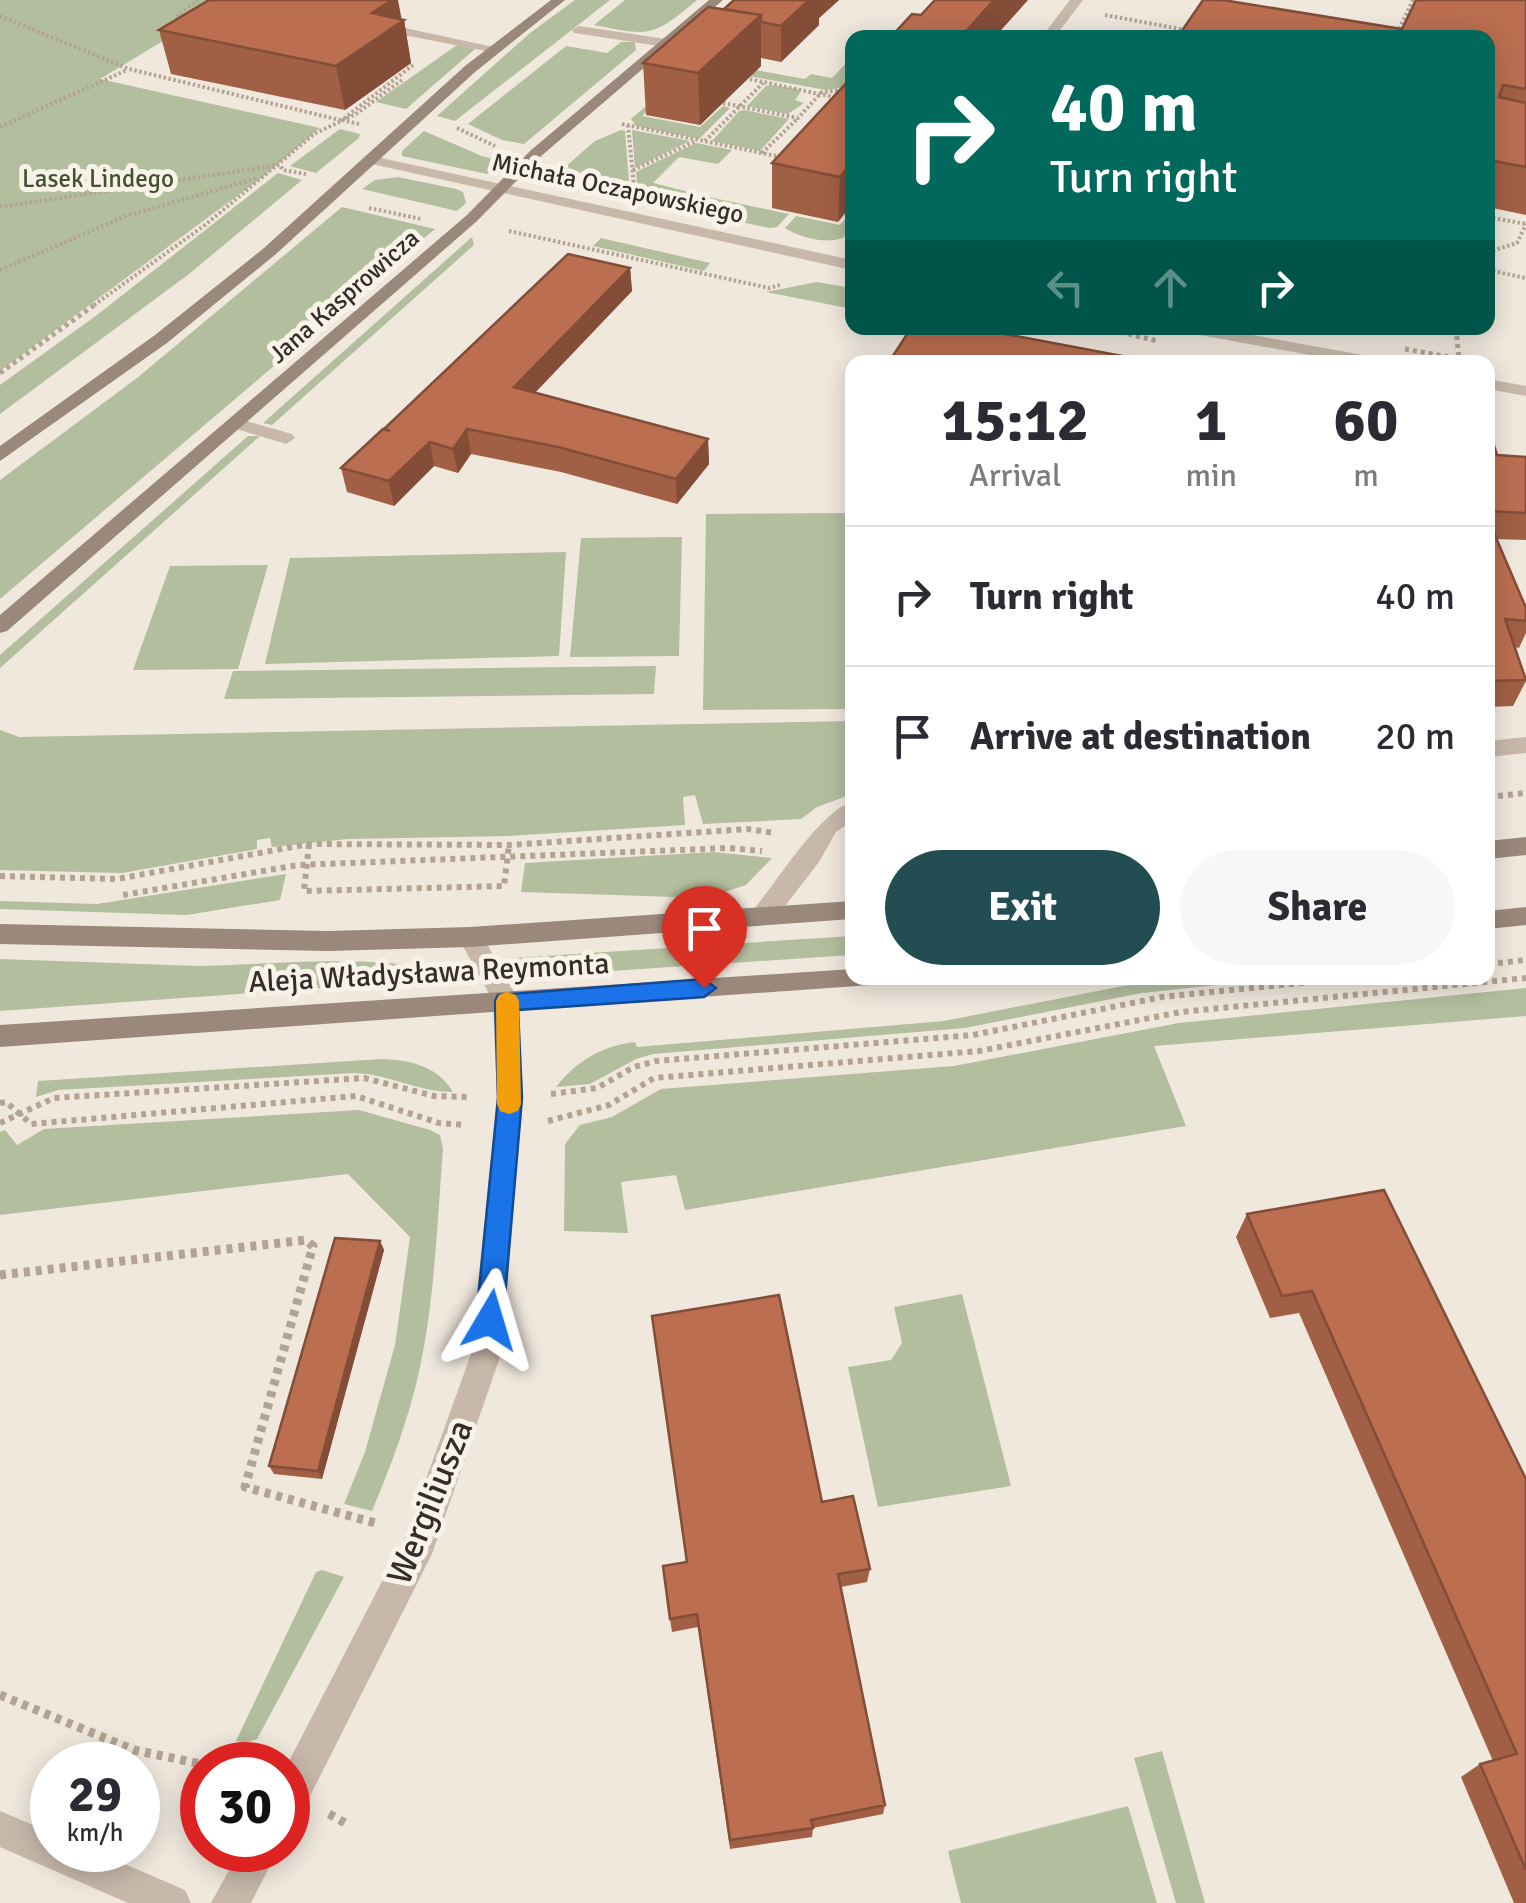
<!DOCTYPE html>
<meta charset="utf-8">
<style>
:root{--surface:#fff;--page:#f7f7f7;--text:#2b2b33;--muted:#7c7c81;--line:#e1e1e2;--accent:#224d53}
body{margin:0;font-family:Signika,sans-serif;background:var(--page);color:var(--text);height:100vh;display:flex;flex-direction:column;font-size:38px;white-space:nowrap}
*{box-sizing:border-box;margin:0}
p{font-size:32px;color:var(--muted)}
.icon{flex:none;width:55px;height:55px;fill:none;stroke:currentColor;stroke-width:2;stroke-linecap:round;stroke-linejoin:round}
.map{position:relative;flex:1;overflow:hidden}
.side{position:absolute;left:845px;top:355px;width:650px;height:630px;display:flex;flex-direction:column;background:var(--surface);border-radius:20px;box-shadow:0 5px 25px #0003}
.side>*{flex:none}
.hud{position:absolute;left:845px;top:30px;width:650px;height:305px;border-radius:20px;box-shadow:0 5px 25px #0003;background:#00695c;color:#fff;overflow:hidden}
.speed{position:absolute;left:30px;top:1742px;display:flex;gap:20px;font-size:50px;font-weight:700;text-align:center}
.speed>*{display:grid;place-content:center;width:130px;height:130px;border-radius:50%;background:var(--surface);box-shadow:0 5px 25px #0003;line-height:1}
.speed small{font-size:25px;font-weight:400}
.speed .limit{border:15px solid #d22;background:#fff;color:#111}
.pin{position:absolute;display:grid;place-items:center;width:85px;height:85px;color:#fff;margin:-102px -42px;border-radius:50% 50% 50% 0;rotate:-45deg;box-shadow:0 0 10px #0007}
.pin .icon{rotate:45deg}
.me{position:absolute;width:110px;margin:-55px;rotate:7deg;stroke-linejoin:round;filter:drop-shadow(0 0 8px #0008)}
.turn{display:flex;align-items:center;gap:35px;height:210px;padding:0 40px;font-size:45px}
.turn .icon{width:130px;height:130px;stroke-width:2.5}
.turn b{display:block;font-size:70px;line-height:85px}
.lanes{display:flex;align-items:center;height:95px;padding:0 40px;background:#0003;justify-content:center;gap:50px;direction:ltr}
.lanes .off{opacity:.35}
.eta{display:flex;justify-content:space-evenly;align-items:center;height:170px;text-align:center}
.eta b{font-size:60px;font-weight:700;line-height:70px}
.action{display:flex;gap:20px;margin-top:auto;padding:20px 40px}
.action a{flex:1;height:115px;border-radius:60px;background:var(--accent);color:#fff;font-size:40px;font-weight:700;line-height:115px;text-align:center}
.action a+a{background:var(--page);color:var(--text)}
ul{padding:0;list-style:none}
li{display:flex;align-items:center;gap:30px;height:140px;padding:0 40px;border-top:2px solid var(--line)}
li div{flex:1}
li b{display:block;font-size:38px}
li em{font-style:normal}
.map>svg:first-child{display:block}
.green{fill:#b2be9e}
.lines{fill:none;stroke-linecap:round;stroke-linejoin:round}
.path-far3{stroke:#b3a394;stroke-width:4;stroke-dasharray:2.5 2.5;stroke-linecap:butt}
.path-far2{stroke:#b3a394;stroke-width:5;stroke-dasharray:4 4;stroke-linecap:butt}
.path-far1{stroke:#b3a394;stroke-width:6;stroke-dasharray:5 5;stroke-linecap:butt}
.path{stroke:#b3a394;stroke-width:9;stroke-dasharray:6 6;stroke-linecap:butt}
.lane{fill:#c7b8aa;fill-rule:evenodd}
.street{fill:#c7b8aa;fill-rule:evenodd}
.secondary{fill:#9a887b;fill-rule:evenodd}
.wall{fill:#a15f45}
.shaded-wall{fill:#834d38}
.building{fill:#bb6e50;stroke:#834d38;stroke-width:2.5}
.route{fill:#1a73e8;stroke:#114b97;stroke-width:2.5}
.slow{fill:#f59e0b}
.labels{text-anchor:middle;dominant-baseline:central;stroke-width:10;stroke-linejoin:round;paint-order:stroke}
.far-park-label{font-size:25px;fill:#43512f;stroke:#f8f2e9}
.far-street-label{font-size:25px;fill:#352d29;stroke:#f8f2e9}
.street-label{font-size:30px;fill:#352d29;stroke:#f8f2e9}
.near-street-label{font-size:35px;fill:#352d29;stroke:#f8f2e9}
</style>
<div class="map">
<svg width="1526" height="1903" viewBox="0 0 1526 1903">
<rect width="100%" height="100%" fill="#f0e8dd"/>
<path class="green" d="M0 0H231L100 79 320 128 264 176 0 371Z
M575 0H610L455 121 437 116 530 33Z
M625 0H697C652 38 650 36 594 25Z
M621 42H635L636 50 524 144 502 140 468 124 566 46 607 53Z
M457 45 475 49 406 109 376 102Z
M852 57V86L826 90 698 67 706 61 805 79 811 74 832 78Z
M771 85 798 89 800 93 795 100 804 103 788 114 747 106 766 86Z
M660 94 663 95 642 116 700 127 723 106 730 108 699 139 636 126 631 119Z
M745 110 789 119 760 151 712 141 739 111Z
M340 129 360 134 359 138 316 173 290 166Z
M621 130 625 131 630 194 626 197 592 189 582 173 565 167 595 141Z
M632 130 690 141 635 168Z
M424 131 482 156 509 163 499 172 487 174 402 156V151Z
M696 143 732 150 718 164 679 157 653 183 693 193 683 205 672 207 638 198 636 172Z
M278 173 302 180 189 274 0 414V385L97 315Z
M398 177 456 189 463 192 466 203 457 211 362 189 375 180Z
M699 195 789 214 777 227 769 228 693 211 689 206Z
M342 207 435 229 0 599V480L137 378Z
M852 210V231C838 248 802 239 785 228L796 216 840 225Z
M472 237 474 245 272 425 263 423Z
M601 238 710 263 704 271 593 246Z
M817 282 852 288V309L766 292Z
M248 436H260L0 668V655Z
M852 513V709L703 710 706 514Z
M682 537 679 656 570 657 581 538Z
M566 552 559 656 265 664 290 558Z
M268 565 238 669 133 670 170 566Z
M656 666 654 694 224 699 233 671Z
M852 721V794L817 807 801 819 703 824 695 795 683 797 685 825 508 836 348 839 272 847 270 838 257 840V849L122 873 0 870V730L19 737Z
M714 852 772 858 746 885 706 898 521 892 525 863Z
M286 874 280 900 187 915 0 909V901L97 904Z
M852 936V955L521 977 513 975 506 962 513 958Z
M0 959C67 961 133 964 200 966 248 966 403 951 436 975L433 980 0 1011Z
M1192 978H1281L1142 993 965 1028 653 1054 636 1059 590 1084 556 1087C577 1061 601 1046 635 1042L637 1047 944 1021 1123 986Z
M1526 988V1016L1154 1046 1186 1126 685 1210 676 1175 621 1182 628 1233 564 1231 565 1144 580 1125 612 1117 661 1089 954 1066 1179 1023Z
M382 1059C410 1060 438 1066 453 1092 418 1092 389 1074 354 1073L58 1090 36 1097 38 1081Z
M359 1110 430 1130 440 1135 443 1149C437 1223 435 1299 419 1372 408 1420 391 1466 372 1511L344 1504 365 1452 395 1345 410 1237 348 1174 0 1215V1132L5 1130 17 1145 44 1129Z
M962 1294 1011 1486 878 1507 848 1367 891 1360 902 1343 894 1307Z
M322 1570 344 1577 257 1739 245 1743 236 1741 316 1572Z
M1162 1751 1205 1903H1176L1134 1758Z
M1128 1806 1157 1903H961L948 1851Z"/>
<g class="lines">
<path class="path-far3" d="M1105 15 1191 31
M0 16 129 69 340 120
M182 21 178 15 198 0
M1395 38 1413 0
M740 77 852 101
M723 103 798 118 822 92 852 89
M359 124 342 120 413 65
M622 124 786 158
M628 125 634 187
M0 127 127 70
M457 128 495 146
M705 141 763 83
M762 153 797 119
M633 170 696 141
M0 207 280 165 283 170 306 174
M369 208 421 219
M1488 217 1526 224
M509 231 769 288 780 285
M1488 252 1517 243 1526 224
M0 270 126 216 258 178
M1488 270 1526 278
M94 305 205 225 314 134 356 114 402 80"/>
<path class="path-far2" d="M1105 328 1157 341
M1456 328 1459 359
M1405 349 1472 361
M0 373 97 303"/>
<path class="path-far1" d="M1488 797 1526 793
M309 844 304 891 504 886 509 845
M0 876 117 879 309 844 509 845 747 829 775 833
M123 895 298 865 729 848 762 851
M1488 964 1526 960
M551 1094 597 1088 634 1067 656 1061 973 1035 1162 997 1352 978
M0 1103 6 1102 31 1124 356 1096 439 1123 465 1125
M548 1121 609 1105 654 1078 979 1051 1181 1012 1526 978
M0 1123 54 1098 364 1078 434 1096 468 1097"/>
<path class="path" d="M0 1275 306 1240 313 1246 245 1487 379 1524
M0 1695 134 1750 206 1765
M329 1814 345 1823"/>
<path class="lane" d="M362 0H377L353 17 503 49 496 53 337 22V16Z
M579 26 666 39 673 43 666 47 574 33 572 30Z
M236 418 292 434 295 438 286 444 230 427V419Z
M1526 737V753L1488 757V741Z
M852 802V821L836 832 819 862 771 924H753L750 917 753 910C777 882 820 811 852 802Z
M0 1811 52 1833V1850H92L185 1890 191 1903H128L0 1847Z"/>
<path class="street" d="M1070 0H1083L1054 38H1041Z
M372 156 852 260V270L367 163V157Z
M1181 328H1214L1374 357 1383 362H1348L1189 333Z
M1488 379 1526 386V396L1488 389Z
M470 927 479 930 519 1001 523 1098 501 1354 432 1554 301 1814 288 1819 287 1765 406 1535 471 1354 497 1098 493 1001 458 937 461 930Z
M240 1850H278L251 1903H211Z"/>
<path class="secondary" d="M551 0H565L475 72 276 254 167 343 0 461V446L155 335 264 248 465 66Z
M709 0H723L540 157 477 221 7 631 0 633V615L467 215 530 151Z
M1526 837V855L1488 859V841Z
M852 901V919L470 947 328 951 0 944V924L328 931 470 927Z
M1526 907V925L1488 929V911Z
M852 969V978H874L871 985 0 1047V1025Z"/>
</g>
<path class="wall" d="M734 0H839L819 18V25L781 62 761 58V66L700 125 646 115 643 63 724 9Z
M1526 0V215L1488 207V38L1402 29Z
M401 19 404 20 411 63 345 110 171 74 159 30Z
M852 77 838 222 772 208V163Z
M630 268 632 291 535 393 708 439 709 464 677 504 561 472 471 454 458 473 434 466 394 506 347 492 341 468Z
M1488 427 1497 455 1526 457V540L1496 539 1526 608V633L1519 648 1515 647 1526 681 1513 706 1488 707Z
M1247 1214 1526 1479V1903H1514L1461 1777 1480 1764 1493 1761 1299 1313 1270 1318 1236 1237Z
M380 1241 384 1250 322 1479 274 1474 269 1466Z
M822 1502 870 1569 867 1582 841 1587 885 1805 883 1814 813 1828 812 1837 730 1849 698 1627 672 1632 670 1619Z"/>
<path class="shaded-wall" d="M392 0H398L402 21 404 20 411 63 345 110 336 66 372 13Z
M809 0H839L819 18V25L781 62V26Z
M994 0H1028L994 38H960Z
M761 15V66L700 125 698 73Z
M852 162V205L838 222 840 177Z
M630 268 632 291 517 411 514 387Z
M467 429 471 454 458 473 453 449Z
M708 439 709 464 677 504 676 479Z
M430 442 434 466 394 506 389 481Z
M380 1241 384 1250 322 1479 318 1471Z"/>
<path class="building" d="M209 0H392L372 13 404 20 336 66 159 30Z
M734 0H809L781 26 761 22V15L724 9Z
M935 0H994L960 38H890L912 14 921 15Z
M1203 0H1223L1402 29 1416 0H1526V89L1503 85 1499 97 1526 103V167L1488 160V38H1177Z
M708 7 761 15 698 73 643 63Z
M852 77V162L840 177 772 163Z
M568 254 630 268 514 387 708 439 676 479 558 447 467 429 453 449 430 442 389 481 341 468 383 429 390 431 384 429Z
M911 328H973L1154 362H889Z
M1488 427 1497 455 1526 457V513L1488 511Z
M1488 519 1526 608V621L1505 619 1526 680 1488 681Z
M1384 1190 1526 1479V1870L1480 1764 1517 1754 1312 1291 1282 1296 1247 1214Z
M335 1238 380 1241 318 1471 269 1466Z
M779 1295 822 1502 853 1496 870 1569 838 1574 885 1805 811 1820 813 1828 730 1840 697 1614 670 1619 663 1566 687 1562 652 1316Z"/>
<path class="route" d="M704 979 716 988 704 997 518 1010 522 1098 503 1320 499 1329 490 1333 480 1329 476 1320 498 1098 495 1001 498 995Z"/>
<path class="slow" d="M507 992 516 995 519 1001 521 1104 518 1111 509 1114 500 1111 497 1104 496 1001 499 995Z"/>
<g class="labels">
<g class="far-park-label">
<text x="98" y="178">Lasek Lindego</text>
</g>
<g class="far-street-label">
<text transform="translate(618 188) rotate(12)">Michała Oczapowskiego</text>
<text transform="translate(344 296) rotate(-41)">Jana Kasprowicza</text>
</g>
<g class="street-label">
<text transform="translate(429 973) rotate(-3)">Aleja Władysława Reymonta</text>
</g>
<g class="near-street-label">
<text transform="translate(430 1502) rotate(-68)">Wergiliusza</text>
</g>
</g>
</svg>
<div class="speed"><div>29<small>km/h</small></div><div class="limit">30</div></div>
<div class="pin" style="left:704px;top:988px;background:#d93025"><svg class="icon" aria-label="arrive" viewBox="0 0 24 24"><path d="M6 21V4h12l-3 4 3 4H6"/></svg></div>
<svg class="me" style="left:490px;top:1320px" viewBox="-20 -20 40 40"><path d="M0-17L14 15 0 8-14 15z" fill="#1a73e8" stroke="#fff" stroke-width="4"/></svg>
<div class="hud">
<div class="turn"><svg class="icon" aria-label="right" viewBox="0 0 24 24"><path d="M7 20v-9h11M14 6l5 5-5 5"/></svg><div><b>40 m</b>Turn right</div></div>
<div class="lanes"><svg class="icon off" aria-label="left" viewBox="0 0 24 24"><path d="M17 20v-9H6M10 6l-5 5 5 5"/></svg><svg class="icon off" aria-label="ahead" viewBox="0 0 24 24"><path d="M12 20V5M6 11l6-6 6 6"/></svg><svg class="icon" aria-label="right" viewBox="0 0 24 24"><path d="M7 20v-9h11M14 6l5 5-5 5"/></svg></div>
</div>
<section class="side">
<div class="eta">
<div><b>15:12</b><p>Arrival</p></div>
<div><b>1</b><p>min</p></div>
<div><b>60</b><p>m</p></div>
</div>
<ul>
<li><svg class="icon" aria-label="right" viewBox="0 0 24 24"><path d="M7 20v-9h11M14 6l5 5-5 5"/></svg><div><b>Turn right</b></div><em>40 m</em></li>
<li><svg class="icon" aria-label="arrive" viewBox="0 0 24 24"><path d="M6 21V4h12l-3 4 3 4H6"/></svg><div><b>Arrive at destination</b></div><em>20 m</em></li>
</ul>
<div class="action"><a>Exit</a><a>Share</a></div>
</section>
</div>
